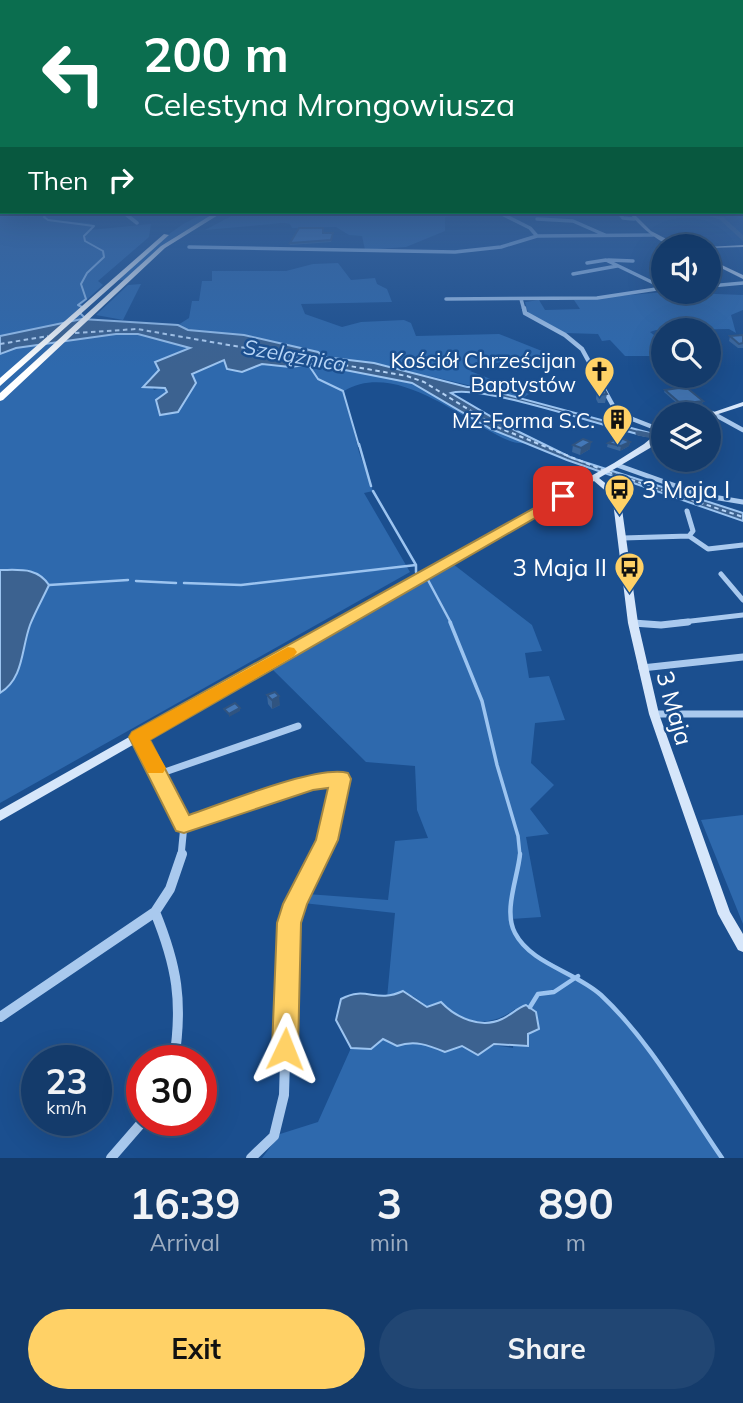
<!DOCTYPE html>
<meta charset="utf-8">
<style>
:root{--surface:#143b6b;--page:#214673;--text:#f1f3f6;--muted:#9dadc1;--line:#33557e;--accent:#ffd166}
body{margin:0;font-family:Mulish,sans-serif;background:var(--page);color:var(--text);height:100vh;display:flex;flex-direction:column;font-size:26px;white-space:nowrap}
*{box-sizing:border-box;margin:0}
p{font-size:23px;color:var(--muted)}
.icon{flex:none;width:38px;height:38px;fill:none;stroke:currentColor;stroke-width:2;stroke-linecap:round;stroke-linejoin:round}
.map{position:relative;height:1158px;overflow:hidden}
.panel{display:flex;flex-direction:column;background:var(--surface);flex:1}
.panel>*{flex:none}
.hud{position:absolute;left:0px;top:0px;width:744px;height:214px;box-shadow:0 7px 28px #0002,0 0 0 2px var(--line);background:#0b6e4f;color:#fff;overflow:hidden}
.tools{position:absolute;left:651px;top:234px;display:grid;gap:14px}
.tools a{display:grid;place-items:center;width:70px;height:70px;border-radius:50%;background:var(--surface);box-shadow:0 7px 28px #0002,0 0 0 2px var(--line);font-size:35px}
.speed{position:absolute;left:21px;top:1045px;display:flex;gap:14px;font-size:35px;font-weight:700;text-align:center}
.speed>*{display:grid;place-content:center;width:91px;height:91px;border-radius:50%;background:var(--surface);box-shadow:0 7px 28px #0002,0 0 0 2px var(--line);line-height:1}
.speed small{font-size:18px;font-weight:400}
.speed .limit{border:10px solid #d22;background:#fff;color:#111}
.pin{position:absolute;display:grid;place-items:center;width:60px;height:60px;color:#fff;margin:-30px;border-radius:14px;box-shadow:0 4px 10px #0006}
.me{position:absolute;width:77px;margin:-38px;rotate:2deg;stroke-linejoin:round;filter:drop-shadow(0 0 5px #0008)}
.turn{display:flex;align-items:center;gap:24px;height:147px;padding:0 28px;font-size:32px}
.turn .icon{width:91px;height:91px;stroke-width:2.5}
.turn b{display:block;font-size:49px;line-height:60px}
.then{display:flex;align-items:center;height:66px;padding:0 28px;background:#0003;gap:14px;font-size:26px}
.eta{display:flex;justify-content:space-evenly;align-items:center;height:119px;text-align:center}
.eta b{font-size:42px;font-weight:700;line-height:49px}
.primary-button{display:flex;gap:14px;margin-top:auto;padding:14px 28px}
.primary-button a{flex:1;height:80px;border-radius:42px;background:var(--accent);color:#111;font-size:28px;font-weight:700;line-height:80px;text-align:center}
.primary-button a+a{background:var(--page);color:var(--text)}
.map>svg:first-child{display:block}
.green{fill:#2e69ad}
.water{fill:#3c6290;stroke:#9cc4f0;stroke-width:2}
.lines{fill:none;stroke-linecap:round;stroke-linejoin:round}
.stream-far3{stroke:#9cc4f0;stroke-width:2}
.stream-far2{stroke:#9cc4f0;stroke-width:2.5}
.stream-far1{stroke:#9cc4f0;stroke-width:3.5}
.stream{stroke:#9cc4f0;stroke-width:4.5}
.canal{stroke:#3c6290;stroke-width:5}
.river{fill:#3c6290;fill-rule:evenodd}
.ferry{stroke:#b5d3f5;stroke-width:2;stroke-dasharray:4.5 3.5;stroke-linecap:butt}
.street-far4{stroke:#a9c9ee;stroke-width:3.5}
.street-far3{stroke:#a9c9ee;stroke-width:4.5}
.street-far2{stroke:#a9c9ee;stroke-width:5}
.street-far1{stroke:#a9c9ee;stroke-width:7}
.street{stroke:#a9c9ee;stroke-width:10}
.secondary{fill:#d6e6fa;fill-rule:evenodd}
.highway{fill:#fff;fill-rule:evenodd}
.wall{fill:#3a679d}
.shaded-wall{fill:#305480}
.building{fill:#4478b7;stroke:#305480;stroke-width:2}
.route{fill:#ffd166;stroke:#a68842;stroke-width:2}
.slow{fill:#f59e0b}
.labels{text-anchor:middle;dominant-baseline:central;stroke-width:5;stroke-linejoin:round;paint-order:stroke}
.far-water-label{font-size:21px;font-style:italic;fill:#b5d3f5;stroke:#1b4f8f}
.far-poi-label{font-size:21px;fill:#fff;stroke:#1b4f8f;text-anchor:end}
.poi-label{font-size:24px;fill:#fff;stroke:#1b4f8f;text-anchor:start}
.street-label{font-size:24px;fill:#fff;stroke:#1b4f8f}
</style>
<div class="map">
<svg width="743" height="1158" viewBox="0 0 743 1158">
<rect width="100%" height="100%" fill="#1b4f8f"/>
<path class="green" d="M0 205 2 212H48L44 217 48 220 89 223 94 226 90 230 151 224 149 237 98 281 103 285 80 306 79 312 86 319 0 336Z
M217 212 175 237 124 280H117C141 259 185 212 217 212Z
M239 212H447L453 216 445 217V231L406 247 365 250 362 236 349 235 336 227 292 228 290 224 283 223 205 230Z
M338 263 351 280 375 278 377 284 387 289 392 302 301 304 305 314 342 327 361 322 404 320 411 323 416 336 499 334 552 355 483 365 470 371 529 394 523 398 374 363 324 357 317 352 244 335 188 330 178 325 189 318 192 301H199L202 281H212V271H286L313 264Z
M141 284 123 320 96 315 128 285Z
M664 292 743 295V310L731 315 736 333 729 329 656 330 650 332 663 342V347L657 349 663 356H625L610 340 602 341 598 334 565 333 528 313 525 302 539 300 545 310 580 309 574 300Z
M116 334H138L192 348 155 362 159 370 148 380 154 390 165 387 178 412 196 383 192 375 224 360 250 367 262 364 290 367 314 364 412 383 491 429 526 443C512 445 499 436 486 429 446 407 390 364 344 391L359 452 373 491 364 493 410 572 0 803V354L16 348Z
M453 564 532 625 542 651 525 653 529 678 549 676 565 720 535 723 531 763 554 785 530 809 549 834 526 837 541 917 511 919C520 958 573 968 599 993 648 1039 685 1102 722 1158H262L280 1134 318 1122 351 1048 371 1049 383 1039 397 1046C415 1040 428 1044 445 1052 468 1044 489 1044 513 1048L515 1009C490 1028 463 1025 441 1002L428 1007 413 996 387 998 395 913 303 903 307 894 388 900 395 841 428 838 417 810 415 766 366 762 271 668Z
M743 815V924L701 820Z"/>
<path class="water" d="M82 319 178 325 188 330 244 335 318 352 324 357 374 363 467 387H478L650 433 647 436C606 428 482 384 451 393L509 427 572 458 743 513V521L567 460 491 429 412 383 314 364 290 367 262 364 242 372 227 369 224 360 192 374 196 383 178 412 160 415 156 400 167 392 165 388 143 387 159 370 155 362 190 348 138 334H116L16 348 0 354V336Z
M0 570C20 570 37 567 49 585 43 598 35 612 30 625 21 650 24 678 0 693Z
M403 991 427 1007 441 1002C456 1018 481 1029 502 1019 511 1015 517 1008 526 1005L536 1012 539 1029 528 1034V1046L494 1044 478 1055 462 1046 445 1052C428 1045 415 1040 397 1046L383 1039 371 1049 351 1048 336 1020 341 999C367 985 375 1004 403 991Z"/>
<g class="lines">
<path class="stream-far3" d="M48 212 44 217 48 220 94 226 84 236 85 241 103 251 104 257 87 273 81 284 86 299 78 305 82 307 79 312 84 317
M310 367 318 379 343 391 359 446"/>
<path class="stream-far2" d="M359 444 371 486
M373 491 416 565V572
M428 580 451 623
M136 581 176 583
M184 583 241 585 416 565
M49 585 128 580"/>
<path class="stream-far1" d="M450 622 482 701 497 765 518 836 520 856"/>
<path class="stream" d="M520 854C518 877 503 911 515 933 531 964 576 972 601 995 650 1041 684 1103 722 1158
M530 1007 538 994 554 992 578 976"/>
<path class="canal" d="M638 433 663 438"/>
<path class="river" d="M694 212 723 217 743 235V241L719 219Z"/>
<path class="ferry" d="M75 333 137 329 407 376 424 382 497 427 603 470
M0 344 48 336
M608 472 743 517"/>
<path class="street-far4" d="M57 212 124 213
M123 212 137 223
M498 212 530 228 537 236
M618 212 623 218 634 219
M537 219 573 221 605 235
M189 247 455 252 501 247 537 236 653 235
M608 260 633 261
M587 263 606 260 662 287
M573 274 617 266
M710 286 743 283
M446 299 597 298 663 288
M521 299 524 310"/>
<path class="street-far3" d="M524 308 525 313 565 335 582 349 617 413 663 431
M712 413 743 430"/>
<path class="street-far2" d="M617 465 701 495 743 502
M689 536 708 549 743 545
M623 538 689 536 693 531 687 511
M721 574 743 600
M633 623H640
M674 623 743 615"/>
<path class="street-far1" d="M633 623 661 625 688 622
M642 668 743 657
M654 714H743
M139 737 184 825 181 856
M159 774 298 726
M184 825 312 782 341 779 332 819 317 856"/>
<path class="street" d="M155 912C177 966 183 1002 174 1060
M0 1017 155 912 170 889 182 854
M111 1158 144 1120
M251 1158 274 1136 284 1095 289 923 318 854"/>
<path class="secondary" d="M628 212H632L651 231 682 247C661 247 641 227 628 212Z
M743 245V247L709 248V247H707Z
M709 259 743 275V279L709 262Z
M743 402V406L709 417V415H705Z
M663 429V435L650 448 599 478 614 490 621 502 638 623 659 714 730 912 743 934V952L738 950 718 914 649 714 628 623 613 502 608 493 594 481 0 821V810L614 463 644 444 661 430Z"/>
<path class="highway" d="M216 212H223L165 248 3 400 0 401V393L161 246Z
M164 234 169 235 0 386V378Z"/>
</g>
<path class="wall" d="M323 233H333L331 242 290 245V243Z
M743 335V348H738L729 341 730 336Z
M597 390 607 394 605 403H598L596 399Z
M665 390 703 401 702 404 680 406 664 392Z
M630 442 629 446 620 451 607 447 608 443Z
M573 445 590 449 580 455 572 452Z
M267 695 280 705 272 709 268 704Z"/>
<path class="shaded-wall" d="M703 401 702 404 680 406 681 404Z
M591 442 590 449 580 455 581 448Z
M630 442 629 446 620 451 621 446Z
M279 696 280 705 272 709V700Z
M240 708V711L229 717V714Z"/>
<path class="building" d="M299 228H323V233H333L331 240 290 243Z
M743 335V343L739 344 730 336Z
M603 387 607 394 600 395 597 390Z
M686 387 703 401 681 404 665 390Z
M619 437 630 442 621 446 608 443Z
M583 439 591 442 581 448 573 445Z
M275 692 279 696 272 700 267 695Z
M235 703 240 708 229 714 224 709Z"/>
<linearGradient id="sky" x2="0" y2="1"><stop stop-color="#0f2b4f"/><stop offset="0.56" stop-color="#39639b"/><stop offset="1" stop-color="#39639b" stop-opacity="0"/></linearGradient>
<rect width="743" height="367" fill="url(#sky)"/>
<path class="route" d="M563 492 570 496 568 499 150 740 189 815C222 804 318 764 348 773L351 779 338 840 307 904 301 923 298 1049 294 1058 285 1061 275 1058 272 1049 277 923 283 904 316 840 328 788 313 790 184 833 176 831 129 737 132 732Z"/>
<path class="slow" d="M288 647 294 648 297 652 294 656 150 740 166 768 163 773H148L129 737 132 732Z"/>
<defs>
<symbol id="church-pin" viewBox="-11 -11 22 30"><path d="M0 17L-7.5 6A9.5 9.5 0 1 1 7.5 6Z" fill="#ffd166" stroke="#1b4f8f"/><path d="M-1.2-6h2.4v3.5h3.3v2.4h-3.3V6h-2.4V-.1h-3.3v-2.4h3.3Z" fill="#111"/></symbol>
<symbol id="building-pin" viewBox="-11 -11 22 30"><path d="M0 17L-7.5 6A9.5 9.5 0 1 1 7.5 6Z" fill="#ffd166" stroke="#1b4f8f"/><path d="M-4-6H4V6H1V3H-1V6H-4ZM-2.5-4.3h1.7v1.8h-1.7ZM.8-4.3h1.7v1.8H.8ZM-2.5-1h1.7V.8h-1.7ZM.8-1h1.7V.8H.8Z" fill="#111"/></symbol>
<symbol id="bus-pin" viewBox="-11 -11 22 30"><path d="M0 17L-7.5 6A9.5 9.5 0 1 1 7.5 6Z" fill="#ffd166" stroke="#1b4f8f"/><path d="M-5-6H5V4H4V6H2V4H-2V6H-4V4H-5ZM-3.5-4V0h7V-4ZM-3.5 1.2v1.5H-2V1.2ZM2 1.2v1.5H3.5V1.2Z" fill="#111"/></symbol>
</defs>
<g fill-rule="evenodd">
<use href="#church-pin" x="582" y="354" width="35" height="47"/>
<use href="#building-pin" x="600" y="402" width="35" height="47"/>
<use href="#bus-pin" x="602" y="472" width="35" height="47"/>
<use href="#bus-pin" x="612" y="550" width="35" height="47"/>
</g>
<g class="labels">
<g class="far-water-label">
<text transform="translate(295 355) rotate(10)">Szelążnica</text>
</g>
<g class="far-poi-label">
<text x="576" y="360">Kościół Chrześcijan<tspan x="576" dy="24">Baptystów</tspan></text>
<text x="595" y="420">MZ-Forma S.C.</text>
</g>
<g class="poi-label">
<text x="642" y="489">3 Maja I</text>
<text x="607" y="567" text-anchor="end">3 Maja II</text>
</g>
<g class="street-label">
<text transform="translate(675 708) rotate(74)">3 Maja</text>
</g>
</g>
</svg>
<div class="tools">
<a><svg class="icon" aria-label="sound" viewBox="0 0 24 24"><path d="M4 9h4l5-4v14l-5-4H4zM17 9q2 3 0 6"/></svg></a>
<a><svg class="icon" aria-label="search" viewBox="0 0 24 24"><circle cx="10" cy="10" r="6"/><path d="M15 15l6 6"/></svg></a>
<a><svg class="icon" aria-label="layers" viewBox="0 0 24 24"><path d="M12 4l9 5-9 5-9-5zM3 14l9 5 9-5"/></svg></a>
</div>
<div class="speed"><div>23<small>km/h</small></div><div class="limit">30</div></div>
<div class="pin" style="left:563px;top:496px;background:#d93025"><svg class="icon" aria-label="arrive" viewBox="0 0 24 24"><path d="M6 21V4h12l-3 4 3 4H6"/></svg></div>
<svg class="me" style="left:285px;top:1049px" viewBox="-20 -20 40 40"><path d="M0-17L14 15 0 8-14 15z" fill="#ffd166" stroke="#fff" stroke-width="4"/></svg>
<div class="hud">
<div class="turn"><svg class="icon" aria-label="left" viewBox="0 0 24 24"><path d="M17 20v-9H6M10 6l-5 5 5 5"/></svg><div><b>200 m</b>Celestyna Mrongowiusza</div></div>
<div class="then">Then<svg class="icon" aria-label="right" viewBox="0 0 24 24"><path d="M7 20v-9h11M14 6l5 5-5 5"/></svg></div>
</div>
</div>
<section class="panel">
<div class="eta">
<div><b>16:39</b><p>Arrival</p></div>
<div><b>3</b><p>min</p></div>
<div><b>890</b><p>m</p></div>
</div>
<div class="primary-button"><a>Exit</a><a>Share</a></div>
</section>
